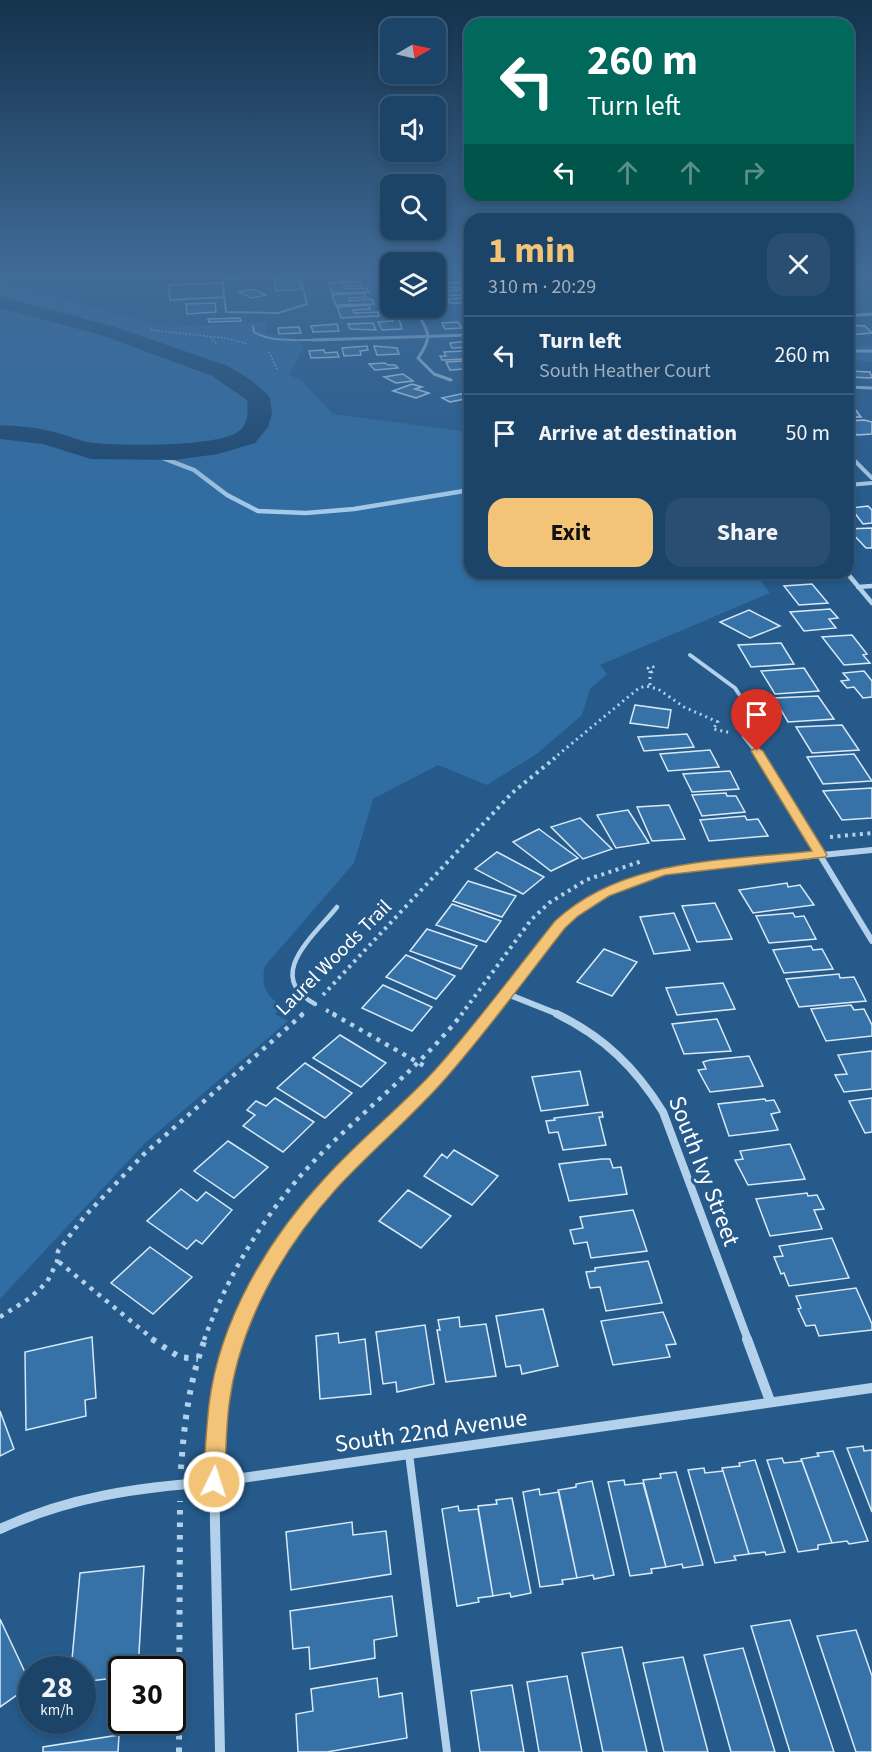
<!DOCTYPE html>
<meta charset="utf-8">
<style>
:root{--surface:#1c4468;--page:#294e71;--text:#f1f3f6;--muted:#a0b0c0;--line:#3a5c7c;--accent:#f3c477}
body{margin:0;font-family:"Source Sans 3",sans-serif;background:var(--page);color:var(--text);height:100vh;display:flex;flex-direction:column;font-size:22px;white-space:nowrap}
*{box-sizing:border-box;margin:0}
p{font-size:20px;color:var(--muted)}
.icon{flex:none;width:33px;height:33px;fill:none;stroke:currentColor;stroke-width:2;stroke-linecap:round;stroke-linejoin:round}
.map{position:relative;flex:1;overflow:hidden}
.side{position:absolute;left:464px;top:213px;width:390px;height:366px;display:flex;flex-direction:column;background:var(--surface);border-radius:18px;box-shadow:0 3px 9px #0003,0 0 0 2px var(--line)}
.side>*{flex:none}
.hud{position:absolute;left:464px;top:18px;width:390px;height:183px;border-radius:18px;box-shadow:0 3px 9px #0003,0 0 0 2px var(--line);background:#00695c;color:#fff;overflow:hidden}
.needle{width:39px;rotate:81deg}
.buttons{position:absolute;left:380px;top:18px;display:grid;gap:12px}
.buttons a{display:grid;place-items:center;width:66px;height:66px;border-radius:12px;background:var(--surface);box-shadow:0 3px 9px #0003,0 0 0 2px var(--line);font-size:30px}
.speed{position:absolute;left:18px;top:1656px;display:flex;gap:12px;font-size:30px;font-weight:700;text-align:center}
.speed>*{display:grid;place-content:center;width:78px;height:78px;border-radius:50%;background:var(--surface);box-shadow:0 3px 9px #0003,0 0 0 2px var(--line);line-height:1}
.speed small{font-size:15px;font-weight:400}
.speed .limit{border:3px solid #111;border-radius:9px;background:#fff;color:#111}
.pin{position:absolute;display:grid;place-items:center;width:51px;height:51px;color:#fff;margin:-62px -26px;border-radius:50% 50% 50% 0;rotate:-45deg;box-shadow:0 0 6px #0007}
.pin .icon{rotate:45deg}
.me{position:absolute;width:66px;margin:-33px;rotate:4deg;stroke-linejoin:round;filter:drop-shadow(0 0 4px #0008)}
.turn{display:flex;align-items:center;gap:21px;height:126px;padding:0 24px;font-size:27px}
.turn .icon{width:78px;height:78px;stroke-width:2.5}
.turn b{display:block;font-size:42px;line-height:51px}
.lanes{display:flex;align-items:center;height:57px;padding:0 24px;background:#0003;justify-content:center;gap:30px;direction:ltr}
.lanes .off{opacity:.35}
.round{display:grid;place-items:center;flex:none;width:63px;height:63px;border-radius:18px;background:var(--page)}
.headline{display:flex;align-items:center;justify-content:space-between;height:102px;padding:0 24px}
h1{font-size:36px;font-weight:700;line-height:45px;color:var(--accent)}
.primary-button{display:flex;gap:12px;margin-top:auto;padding:12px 24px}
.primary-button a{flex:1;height:69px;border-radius:18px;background:var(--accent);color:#111;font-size:24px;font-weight:700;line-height:69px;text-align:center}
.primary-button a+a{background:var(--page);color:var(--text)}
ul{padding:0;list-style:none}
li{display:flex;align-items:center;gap:18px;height:78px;padding:0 24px;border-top:2px solid var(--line)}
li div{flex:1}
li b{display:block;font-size:22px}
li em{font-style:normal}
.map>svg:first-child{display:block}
.green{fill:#306da2}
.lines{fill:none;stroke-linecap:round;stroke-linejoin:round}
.stream-far1{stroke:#a7ccea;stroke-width:3}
.stream{stroke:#a7ccea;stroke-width:4.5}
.river{fill:#1a446a;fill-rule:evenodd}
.building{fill:#3672a7;stroke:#d7e9f7;stroke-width:1.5}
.path-far4{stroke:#b3d1ea;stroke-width:1.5;stroke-dasharray:1.5 2;stroke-linecap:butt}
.path-far3{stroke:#b3d1ea;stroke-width:3;stroke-dasharray:2 4;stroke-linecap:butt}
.path-far2{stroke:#b3d1ea;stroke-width:4;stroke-dasharray:3 4.5;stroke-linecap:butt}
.path-far1{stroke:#b3d1ea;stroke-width:4.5;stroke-dasharray:4 6;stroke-linecap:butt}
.path{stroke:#b3d1ea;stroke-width:6;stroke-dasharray:4.5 8;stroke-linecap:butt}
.lane-far3{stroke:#b3d1ea;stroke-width:2}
.lane-far2{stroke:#b3d1ea;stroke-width:4}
.lane-far1{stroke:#b3d1ea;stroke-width:4.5}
.lane{stroke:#b3d1ea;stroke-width:8}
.street-far5{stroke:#b3d1ea;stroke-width:3}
.street-far4{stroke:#b3d1ea;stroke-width:4}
.street-far3{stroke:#b3d1ea;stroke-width:4.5}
.street-far2{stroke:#b3d1ea;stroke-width:6}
.street-far1{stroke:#b3d1ea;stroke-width:8}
.street{stroke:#b3d1ea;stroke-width:10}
.route{fill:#f3c477;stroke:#9e7f4d;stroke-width:1.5}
.labels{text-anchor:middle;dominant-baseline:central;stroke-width:6;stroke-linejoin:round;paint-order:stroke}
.street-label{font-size:20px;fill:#fff;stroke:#255a8a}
.near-street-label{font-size:24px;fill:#fff;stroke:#255a8a}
</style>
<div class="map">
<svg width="872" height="1752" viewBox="0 0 872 1752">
<rect width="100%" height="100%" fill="#255a8a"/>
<path class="green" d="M0 272H9L5 283 166 327 265 322 267 334 296 338V342L304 346 289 375 301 380 333 414 469 432 470 573H755L770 593 600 665 607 674 590 689 582 715 538 753 487 785 438 765 373 799 354 863 265 966C260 987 267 996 283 1007L275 1014 288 1021 144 1144 0 1299Z
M848 339 858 346 872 345V362L848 359Z"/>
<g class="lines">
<path class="stream-far1" d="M848 351H872"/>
<path class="stream" d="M147 452 194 470 227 495 258 511 306 513 354 509 470 490"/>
<path class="river" d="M0 296 115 327 228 366 251 380 266 393 270 398 272 414 268 427 255 443 218 454 174 460 91 459 43 444 0 439V425C17 426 34 427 50 431 65 434 80 442 95 443 124 446 211 447 236 433 249 426 248 412 247 400L212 376 101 335 0 308Z"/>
</g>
<path class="building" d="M338 273H354L357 281H340Z
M297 277 301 289 276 291 273 278Z
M461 277 464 282 435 283V279Z
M359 282 361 286H344L345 289 367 288 369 292 332 293 329 283Z
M462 283 465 288 435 287V284Z
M254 289 266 295 252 298 239 292Z
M468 289 470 295 440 296 438 292Z
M364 293 366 297 349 298V301L372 299 374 304 336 305 332 295Z
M470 298V303H450L448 299Z
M215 303 216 312 187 314 186 304Z
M369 305 370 309 353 310 354 313 378 312 379 316 341 318 337 307Z
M240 318 241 321 209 322 208 319Z
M392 319H399L402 329 382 330 378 322 393 321Z
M458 322 462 328 445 329 442 323Z
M373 323 376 330 350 329 348 324Z
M337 324 339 331 313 332 311 326Z
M848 325 865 326 872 333 849 335Z
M299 327 301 333 279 334 278 328Z
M470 341V347L452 348 450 343Z
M367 346 368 350 360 351 361 355 344 356 342 348Z
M374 346 397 348 399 354 377 355Z
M324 350 325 353 337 352 339 357 311 358 309 351Z
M464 351 468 359 442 360 440 356H446L444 352Z
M464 361 465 369 450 370 446 362Z
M385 363 388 365H395L398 368 375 370 369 364Z
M848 371 870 372 872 378 848 377Z
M403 374 413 381 396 383 384 377Z
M412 384 422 387 415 389 429 393 416 398 393 391Z
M465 393 470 398 450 402 442 398Z
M848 405H852L861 417H848Z
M864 420 872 422V434L857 435 848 427V421Z
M868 506 872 510V523L863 524 851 508Z
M872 528V548H866L848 529Z
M812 584 828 603 799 605 784 586Z
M830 609 838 618 829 619 836 628 804 631 790 612Z
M749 610 780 626 750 638 720 622Z
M852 635 867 654 863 655 870 663 844 665 822 637Z
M781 643 794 664 751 667 738 645Z
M804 668 819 691 775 694 761 671Z
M864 671 872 681V697L863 698 854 687 847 688 841 681 849 680 843 673Z
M818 696 834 719 788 722 774 698Z
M635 705 671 710 668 728 630 723Z
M842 725 859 750 812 753 796 727Z
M687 734 694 747 644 751 638 737Z
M710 750 719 767 668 771 660 754Z
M854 754 872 781 823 784 807 757Z
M730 771 739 789 692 792 683 774Z
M872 788V818L842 820 823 791Z
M726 793 727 796H736L745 812 702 816 692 795Z
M669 805 685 839 652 841 637 807Z
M628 810 649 843 616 848 597 815Z
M745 816 747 820 758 819 768 836 709 841 700 820Z
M580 818 612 849 583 859 551 827Z
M539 829 578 858 551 871 513 842Z
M497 852 544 877 523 894 475 869Z
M468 881 516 896 502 917 453 901Z
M787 883 788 887 800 885 814 905 753 913 739 890Z
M715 903 732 939 697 942 682 906Z
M452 904 501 921 486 942 436 925Z
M674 913 690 950 654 954 640 917Z
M793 913 795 917 804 916 816 939 769 943 756 916Z
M427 929 477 946 461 969 410 951Z
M811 946 813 950 822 949 833 969 784 973 773 950Z
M604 949 637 962 612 996 577 982Z
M406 955 455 976 436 999 386 977Z
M839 974 840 978 854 977 866 1001 799 1007 786 979Z
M723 983 735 1009 677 1015 666 988Z
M383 985 432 1007 412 1031 362 1008Z
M851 1005 854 1010 864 1009 872 1025V1036L826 1041 811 1009Z
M717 1019 731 1051 684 1054 672 1024Z
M340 1035 386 1063 361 1087 313 1058Z
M872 1051V1089L844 1092 835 1075 847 1074 838 1055Z
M749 1056 763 1086 710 1092 698 1070 706 1069 703 1062 710 1060Z
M305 1063 352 1093 325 1118 277 1088Z
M580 1071 588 1105 541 1111 532 1077Z
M275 1098 314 1122 283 1152 243 1126 255 1115 247 1110 256 1101 266 1106Z
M872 1098V1132L865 1133 849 1101Z
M765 1099 766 1101 774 1100 780 1112 771 1114 778 1130 729 1136 718 1104Z
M602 1112 603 1117H599L606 1145 563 1150 558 1132 549 1133 546 1121 555 1120 554 1118Z
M228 1141 268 1167 234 1198 194 1171Z
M790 1144 805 1179 748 1185 735 1160 743 1159 740 1151Z
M454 1150 498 1176 472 1205 424 1176 442 1154 447 1158Z
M602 1159H610L613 1168 621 1167 627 1194 569 1201 559 1164Z
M181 1189 197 1201 206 1192 232 1210 202 1244 196 1240 187 1249 147 1221Z
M408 1190 451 1216 421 1248 379 1221Z
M807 1193 808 1196 817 1195 824 1209 814 1210 822 1229 770 1236 756 1199Z
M633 1210 647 1251 591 1258 587 1242 574 1244 570 1230 583 1228 580 1217Z
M832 1238 849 1278 789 1286 784 1273 781 1274 774 1257 783 1256 779 1246Z
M150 1247 192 1277 153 1314 111 1283Z
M648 1261 662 1303 606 1311 600 1287 590 1288 586 1272 595 1271V1268Z
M856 1288 872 1324V1330L819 1336 815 1325 806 1326 798 1309 801 1308 796 1296Z
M543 1309 558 1366 522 1374 520 1365 506 1367 496 1316Z
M663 1312 676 1344 666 1345 670 1357 613 1365 601 1321Z
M459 1317 460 1327 486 1324 496 1376 446 1382 437 1330H440L438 1320Z
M425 1325 434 1384 397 1392 396 1382 383 1384 376 1332Z
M338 1333 339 1343 365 1339 371 1394 320 1399 316 1336Z
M92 1337 96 1398 85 1400 86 1416 26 1430 25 1352Z
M0 1411 14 1449 0 1456Z
M863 1446 864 1451 872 1450V1512L847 1448Z
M833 1451 868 1541 849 1544 847 1541 832 1543 801 1459 819 1456 817 1453Z
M782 1458 784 1463 802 1461 832 1543 818 1545V1549L798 1552 767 1460Z
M755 1460 785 1552 766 1555 765 1552 749 1554 722 1468 740 1466 739 1463Z
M704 1468 705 1473 723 1471 749 1554 734 1556 736 1560 715 1563 688 1470Z
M676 1472 703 1565 683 1568 682 1564 666 1567 643 1480 661 1478 660 1474Z
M624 1480 625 1485 643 1483 666 1567 651 1569 652 1573 630 1576 608 1482Z
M592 1481 614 1575 594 1579 593 1575 577 1578 558 1490 576 1487V1484Z
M539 1489 540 1495 559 1492 577 1578 562 1580 563 1584 540 1587 523 1492Z
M512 1498 531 1593 511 1597 510 1593 493 1596 478 1506 497 1504 496 1500Z
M458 1506 459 1511 478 1509 493 1596 478 1598 479 1602 457 1606 442 1509Z
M352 1522 353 1535 386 1531 391 1574 291 1590 286 1532Z
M144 1566 138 1670H122V1677L82 1682V1670H71L80 1573Z
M392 1596 397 1636 374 1640 375 1658 310 1669 309 1647 293 1649 290 1611Z
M0 1619 31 1685 0 1707Z
M790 1620 834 1752H790L751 1626Z
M856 1630 872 1676V1752H856L817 1636Z
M622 1647 647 1752H603L582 1653Z
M743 1648 775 1752H731L704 1655Z
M683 1657 708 1752H664L643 1663Z
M567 1676 582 1752H539L527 1682Z
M377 1678 379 1697 402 1693 407 1738 327 1752H298L296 1714 313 1711 311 1689Z
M512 1685 524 1752H480L471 1691Z
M119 1735 118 1752H43V1747Z"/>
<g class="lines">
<path class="path-far4" d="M151 330 225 338 248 344
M210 337 216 343
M269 352 277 369"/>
<path class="path-far3" d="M648 669a3 3 0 1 1 6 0a3 3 0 1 1-6 0Z
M650 671V686
M553 759 639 688 646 686 658 689 684 707 718 722 713 729 732 733"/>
<path class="path-far2" d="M830 837 872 833
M323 995 512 793 555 758
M326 1010 336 1015
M301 1015 304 1013
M461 1015 531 920 549 903 586 880 642 861"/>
<path class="path-far1" d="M333 1014 426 1067
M59 1262 154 1340
M0 1317 30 1298 47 1282 57 1262 58 1251 84 1217 143 1155 303 1014
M204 1340C229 1272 266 1211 316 1159 364 1110 419 1068 462 1014"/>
<path class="path" d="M152 1339 179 1357 198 1359
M181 1469C184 1425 189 1381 205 1339
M179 1752 180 1501"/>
<path class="lane-far3" d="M221 272 222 279
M300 276 307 304 278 313 226 312 222 279Z
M223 283 169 285 170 300 224 297
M253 326 254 332C272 342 292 340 313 340"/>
<path class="lane-far2" d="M690 655 735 688 757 722 744 736"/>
<path class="lane-far1" d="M315 1004C263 976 314 936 337 907"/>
<path class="lane" d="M409 1454 447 1752"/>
<path class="street-far5" d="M415 308C427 332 435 334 418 358L434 374 451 380
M848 316 872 314
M313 340 470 335
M848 387 872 388"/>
<path class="street-far4" d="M848 454 872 478
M848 485 872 483"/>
<path class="street-far3" d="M847 573 872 603
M858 587 872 586
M744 736 762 759"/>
<path class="street-far2" d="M761 758 872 941
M505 993 560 1015
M487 1015 560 925 573 913 604 893 663 871 872 850"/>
<path class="street-far1" d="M557 1014C604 1037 636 1068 663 1112L748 1340
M235 1340 266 1270 301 1217 332 1182 440 1074 488 1014"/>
<path class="street" d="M747 1339 770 1401
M0 1529C68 1497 139 1487 214 1482L872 1388
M220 1752C219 1690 217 1627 216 1565 214 1489 210 1411 236 1339"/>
</g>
<linearGradient id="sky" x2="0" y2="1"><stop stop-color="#14324c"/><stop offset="0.53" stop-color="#406b98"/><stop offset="1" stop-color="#406b98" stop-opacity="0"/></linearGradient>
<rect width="872" height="517" fill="url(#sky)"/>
<path class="route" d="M757 747 763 751 827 855 825 857 665 875 609 896 578 916 565 928C526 978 488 1030 446 1078 412 1117 372 1150 337 1188 283 1248 239 1324 229 1405 226 1430 226 1457 224 1482L221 1490 214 1493 206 1490 203 1482C205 1457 206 1431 209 1405 219 1321 268 1239 325 1178 359 1140 400 1108 435 1070 477 1023 515 971 555 921 623 858 724 861 812 851L751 751Z"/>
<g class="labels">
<g class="street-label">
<text transform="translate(334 958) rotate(-45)">Laurel Woods Trail</text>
</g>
<g class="near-street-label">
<text transform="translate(704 1171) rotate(69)">South Ivy Street</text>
<text transform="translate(431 1431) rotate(-8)">South 22nd Avenue</text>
</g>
</g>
</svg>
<div class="buttons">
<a><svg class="needle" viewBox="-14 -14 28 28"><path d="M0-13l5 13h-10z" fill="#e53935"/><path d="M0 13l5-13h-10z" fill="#a0b0c0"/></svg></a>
<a><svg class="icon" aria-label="sound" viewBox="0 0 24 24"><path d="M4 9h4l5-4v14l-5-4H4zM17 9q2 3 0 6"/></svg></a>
<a><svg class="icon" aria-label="search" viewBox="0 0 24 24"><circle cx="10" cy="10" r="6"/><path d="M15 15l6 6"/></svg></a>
<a><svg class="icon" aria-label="layers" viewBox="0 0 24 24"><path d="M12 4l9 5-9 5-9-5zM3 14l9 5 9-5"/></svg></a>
</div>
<div class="speed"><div>28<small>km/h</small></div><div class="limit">30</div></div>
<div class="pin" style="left:757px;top:751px;background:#d93025"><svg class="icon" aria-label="arrive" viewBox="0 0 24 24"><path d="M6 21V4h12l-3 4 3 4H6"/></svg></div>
<svg class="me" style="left:214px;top:1482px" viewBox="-20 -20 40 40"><circle r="17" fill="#f3c477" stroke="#fff" stroke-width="3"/><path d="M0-11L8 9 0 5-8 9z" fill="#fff"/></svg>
<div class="hud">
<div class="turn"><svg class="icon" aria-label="left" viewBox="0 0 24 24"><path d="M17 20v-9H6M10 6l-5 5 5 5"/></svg><div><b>260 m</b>Turn left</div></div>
<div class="lanes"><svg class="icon" aria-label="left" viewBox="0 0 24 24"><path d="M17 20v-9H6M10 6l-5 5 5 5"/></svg><svg class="icon off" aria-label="ahead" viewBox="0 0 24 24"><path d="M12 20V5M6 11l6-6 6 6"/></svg><svg class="icon off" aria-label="ahead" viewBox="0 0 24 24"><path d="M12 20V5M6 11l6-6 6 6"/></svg><svg class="icon off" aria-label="right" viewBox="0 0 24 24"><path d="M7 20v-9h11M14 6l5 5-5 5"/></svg></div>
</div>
<section class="side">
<div class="headline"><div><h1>1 min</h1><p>310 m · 20:29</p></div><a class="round"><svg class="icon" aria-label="close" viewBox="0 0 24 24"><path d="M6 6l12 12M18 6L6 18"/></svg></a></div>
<ul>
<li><svg class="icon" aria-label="left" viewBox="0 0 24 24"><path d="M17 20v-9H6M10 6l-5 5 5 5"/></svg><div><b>Turn left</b><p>South Heather Court</p></div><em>260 m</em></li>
<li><svg class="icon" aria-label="arrive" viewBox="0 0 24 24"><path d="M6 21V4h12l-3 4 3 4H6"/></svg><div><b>Arrive at destination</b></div><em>50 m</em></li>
</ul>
<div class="primary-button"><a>Exit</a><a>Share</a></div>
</section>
</div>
